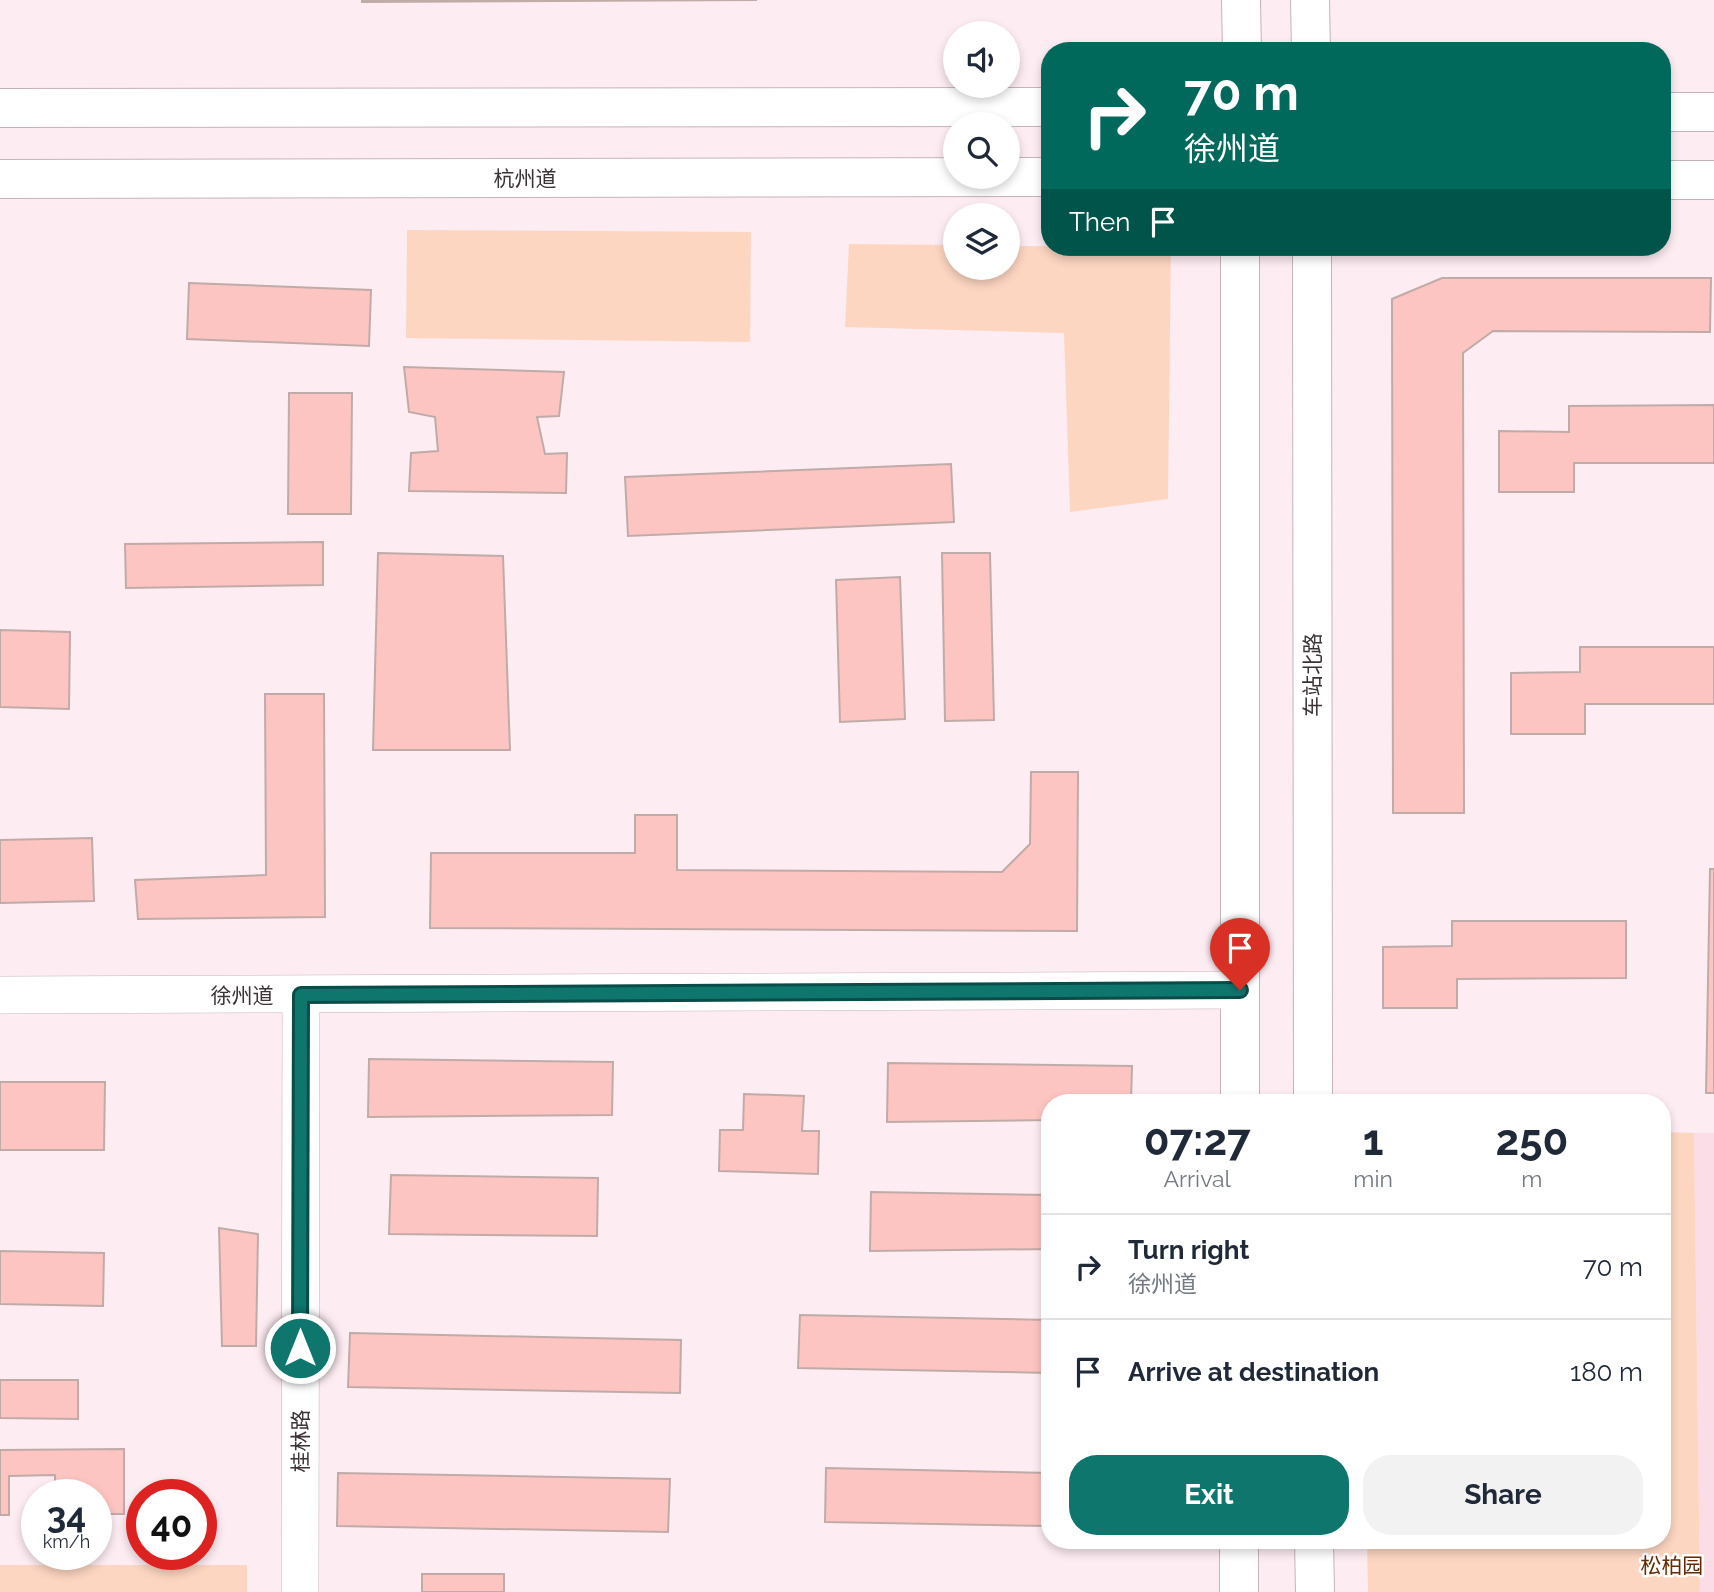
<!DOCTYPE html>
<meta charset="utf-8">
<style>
:root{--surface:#fff;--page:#f2f2f3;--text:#1f2937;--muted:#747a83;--line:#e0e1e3;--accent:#0f766e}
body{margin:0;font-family:Raleway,"Noto Sans SC",sans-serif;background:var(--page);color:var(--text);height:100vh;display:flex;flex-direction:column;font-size:26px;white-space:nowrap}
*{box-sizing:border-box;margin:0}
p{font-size:23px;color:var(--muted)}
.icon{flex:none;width:38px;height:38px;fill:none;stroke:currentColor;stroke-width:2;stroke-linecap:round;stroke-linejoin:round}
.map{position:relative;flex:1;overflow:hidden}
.drawer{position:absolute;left:1041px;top:1094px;width:630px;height:455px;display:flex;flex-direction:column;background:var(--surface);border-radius:28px;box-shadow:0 4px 10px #0003}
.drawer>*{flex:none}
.top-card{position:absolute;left:1041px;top:42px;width:630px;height:214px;border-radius:28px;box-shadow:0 4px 10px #0003;background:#00695c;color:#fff;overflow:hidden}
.buttons{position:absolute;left:943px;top:21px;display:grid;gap:14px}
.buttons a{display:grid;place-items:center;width:77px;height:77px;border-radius:50%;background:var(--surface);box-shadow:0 4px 10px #0003;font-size:35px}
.speed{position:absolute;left:21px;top:1479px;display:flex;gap:14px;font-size:35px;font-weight:700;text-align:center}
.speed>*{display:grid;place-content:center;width:91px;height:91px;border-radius:50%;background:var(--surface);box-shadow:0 4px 10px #0003;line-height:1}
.speed small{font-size:18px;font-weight:400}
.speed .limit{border:10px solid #d22;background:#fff;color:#111}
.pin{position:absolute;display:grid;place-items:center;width:60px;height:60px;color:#fff;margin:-72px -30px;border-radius:50% 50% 50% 0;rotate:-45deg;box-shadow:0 0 7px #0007}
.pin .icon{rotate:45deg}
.me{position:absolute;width:77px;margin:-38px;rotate:0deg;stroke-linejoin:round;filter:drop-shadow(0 0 5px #0008)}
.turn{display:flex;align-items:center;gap:24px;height:147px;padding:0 28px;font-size:32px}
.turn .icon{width:91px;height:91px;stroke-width:2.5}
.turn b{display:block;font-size:49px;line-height:60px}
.then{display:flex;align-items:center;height:66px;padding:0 28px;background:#0003;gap:14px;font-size:26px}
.eta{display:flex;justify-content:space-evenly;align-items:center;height:119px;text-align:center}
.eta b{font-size:42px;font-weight:700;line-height:49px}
.button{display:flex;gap:14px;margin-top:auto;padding:14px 28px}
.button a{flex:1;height:80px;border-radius:28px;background:var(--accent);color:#fff;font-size:28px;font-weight:700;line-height:80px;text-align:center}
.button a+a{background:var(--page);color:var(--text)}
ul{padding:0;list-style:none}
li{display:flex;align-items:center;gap:21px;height:105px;padding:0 28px;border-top:2px solid var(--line)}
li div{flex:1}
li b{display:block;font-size:26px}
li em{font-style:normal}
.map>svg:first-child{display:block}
.built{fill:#fadde7}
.green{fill:#fdd6c2}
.building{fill:#fdc5c2;stroke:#c0aba9;stroke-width:2}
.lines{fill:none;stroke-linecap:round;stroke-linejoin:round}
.minor-casing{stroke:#c8b3ba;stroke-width:38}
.major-casing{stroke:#c8b3ba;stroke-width:40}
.minor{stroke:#fff;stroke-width:37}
.major{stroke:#fff;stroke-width:38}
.route-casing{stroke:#0a4d48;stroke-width:18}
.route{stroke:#0f766e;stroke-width:12}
.labels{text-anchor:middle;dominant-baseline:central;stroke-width:5;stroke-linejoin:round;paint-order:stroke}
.street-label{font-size:21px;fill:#3b3336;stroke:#fff}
.park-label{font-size:21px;fill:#632a03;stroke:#fff}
</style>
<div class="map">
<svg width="1714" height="1592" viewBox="0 0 1714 1592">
<rect width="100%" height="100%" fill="#fdecf2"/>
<path class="built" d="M1694 1133H1714V1592H1700Z"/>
<path class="green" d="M407 230 751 232 750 342 406 338Z
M849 244 955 245 956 268H1008V246L1171 247 1168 499 1070 512 1064 333 845 327Z
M1663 1132 1694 1133 1700 1592H1368L1367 1540H1662Z
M0 1565H247V1592H0Z"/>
<path class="building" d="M362 0H757L362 2Z
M1442 278H1711L1710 332 1493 331 1463 353 1464 813H1393L1392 299Z
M189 283 371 290 369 346 187 339Z
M404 367 564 372 559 416 537 417 545 454 567 453 566 493 409 491 411 453 438 451 435 417 409 412Z
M289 393H352L351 514H288Z
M1714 405V463H1574V492H1499V431L1569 432V406Z
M951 464 954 522 628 536 625 477Z
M323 542V585L126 588 125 544Z
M378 553 503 556 510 750H373Z
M942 553H990L994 720 945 721Z
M900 577 905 719 840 722 836 580Z
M0 630 70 632 69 709 0 707Z
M1580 647H1714V704H1585V734H1511V673L1580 672Z
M265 694H324L325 917 138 919 135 880 266 875Z
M1031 772H1078L1077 931 430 928 431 853H635V815H677V870L1002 872 1030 844Z
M92 838 94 901 0 903V840Z
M1710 869H1714V1093H1706Z
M1452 921H1626V978L1457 979V1008H1383V947L1452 946Z
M369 1059 613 1062 612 1115 368 1117Z
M888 1063 1132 1066 1131 1102H1050V1120L887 1122Z
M0 1082H105L104 1150H0Z
M744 1094 804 1096 802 1131H819L818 1174 719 1171 720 1130H743Z
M391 1175 598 1178 597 1236 389 1234Z
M871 1192 1050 1195V1249L870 1251Z
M219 1228 258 1234 256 1346H222Z
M0 1251 104 1253 103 1306 0 1304Z
M800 1315 1050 1320V1373L798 1368Z
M350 1333 681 1340 680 1393 348 1387Z
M0 1380H78V1419L0 1418Z
M124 1449V1514H96V1494H55V1475L9 1476V1515H0V1450Z
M826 1468 1050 1473V1526L825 1522Z
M338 1473 670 1479 668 1532 337 1526Z
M422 1574H504V1592H422Z"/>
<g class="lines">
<defs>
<path id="minor" d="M0 995 1240 990
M300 1592 301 995"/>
<path id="major" d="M1241 0 1242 51
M1310 0 1311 51
M0 108 1050 107
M1662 112H1714
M0 179 1050 177
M1662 180H1714
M1312 247 1313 1102
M1240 1102V247
M1314 1540 1315 1592
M1239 1592V1540"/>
</defs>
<use href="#minor" class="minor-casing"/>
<use href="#major" class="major-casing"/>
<use href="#minor" class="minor"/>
<use href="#major" class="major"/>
</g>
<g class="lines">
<defs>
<path id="route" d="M300 1348 301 995 1240 990"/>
</defs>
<use href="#route" class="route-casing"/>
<use href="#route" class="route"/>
</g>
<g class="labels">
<g class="street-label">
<text x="525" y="178">杭州道</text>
<text transform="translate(1312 675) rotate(-90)">车站北路</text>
<text x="242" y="995">徐州道</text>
<text transform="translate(300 1441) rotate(-90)">桂林路</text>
</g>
<g class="park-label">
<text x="1672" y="1565">松柏园</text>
</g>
</g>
</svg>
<div class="buttons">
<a><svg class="icon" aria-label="sound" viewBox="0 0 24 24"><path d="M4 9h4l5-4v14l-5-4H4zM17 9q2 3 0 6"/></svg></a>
<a><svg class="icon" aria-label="search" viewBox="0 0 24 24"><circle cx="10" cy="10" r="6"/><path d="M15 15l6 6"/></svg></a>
<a><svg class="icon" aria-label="layers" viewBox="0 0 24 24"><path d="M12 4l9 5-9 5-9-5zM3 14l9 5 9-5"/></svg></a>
</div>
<div class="speed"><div>34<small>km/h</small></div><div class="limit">40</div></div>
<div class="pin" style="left:1240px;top:990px;background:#d93025"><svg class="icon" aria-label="arrive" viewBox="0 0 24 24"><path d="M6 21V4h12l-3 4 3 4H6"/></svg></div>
<svg class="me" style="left:300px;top:1348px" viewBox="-20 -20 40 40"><circle r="17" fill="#0f766e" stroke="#fff" stroke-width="3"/><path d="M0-11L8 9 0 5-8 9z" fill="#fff"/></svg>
<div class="top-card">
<div class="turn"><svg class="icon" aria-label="right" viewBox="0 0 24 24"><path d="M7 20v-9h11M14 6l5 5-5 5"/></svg><div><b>70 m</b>徐州道</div></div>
<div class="then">Then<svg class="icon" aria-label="arrive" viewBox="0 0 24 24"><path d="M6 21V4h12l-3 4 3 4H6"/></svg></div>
</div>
<section class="drawer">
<div class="eta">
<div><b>07:27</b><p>Arrival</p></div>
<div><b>1</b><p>min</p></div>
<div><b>250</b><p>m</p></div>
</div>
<ul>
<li><svg class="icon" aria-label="right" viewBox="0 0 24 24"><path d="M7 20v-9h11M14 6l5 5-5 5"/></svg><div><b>Turn right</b><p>徐州道</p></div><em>70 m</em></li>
<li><svg class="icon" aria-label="arrive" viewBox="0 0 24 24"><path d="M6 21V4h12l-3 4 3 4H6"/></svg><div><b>Arrive at destination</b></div><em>180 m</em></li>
</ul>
<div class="button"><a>Exit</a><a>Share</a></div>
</section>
</div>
